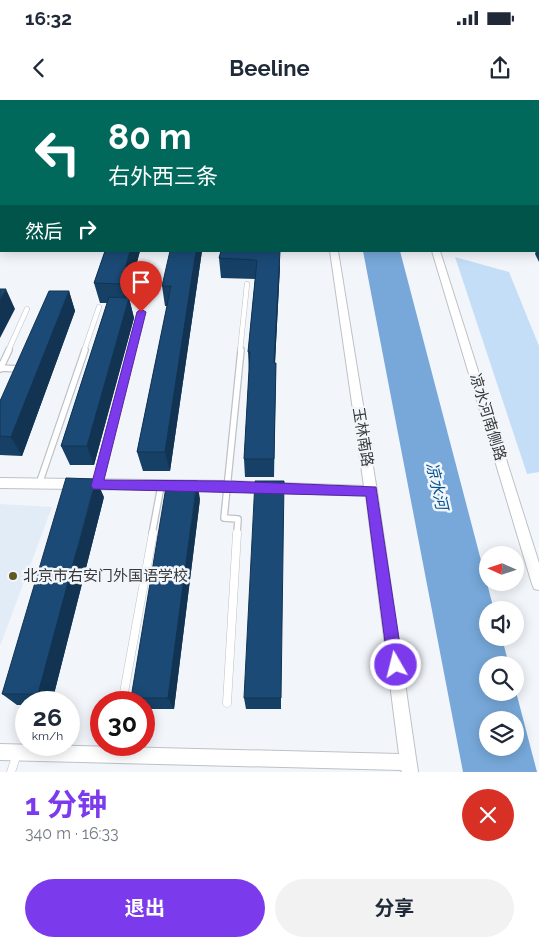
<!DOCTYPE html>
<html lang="zh">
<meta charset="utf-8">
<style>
:root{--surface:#fff;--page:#f2f2f3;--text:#1f2937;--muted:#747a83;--accent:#7c3aed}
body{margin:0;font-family:Raleway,"Noto Sans SC",sans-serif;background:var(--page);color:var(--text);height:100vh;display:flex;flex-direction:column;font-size:19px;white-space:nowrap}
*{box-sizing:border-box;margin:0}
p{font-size:16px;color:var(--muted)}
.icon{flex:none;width:28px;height:28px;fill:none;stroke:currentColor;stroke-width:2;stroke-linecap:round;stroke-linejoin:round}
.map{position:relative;height:672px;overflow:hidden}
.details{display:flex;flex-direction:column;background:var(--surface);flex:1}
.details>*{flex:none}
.guide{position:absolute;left:0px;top:0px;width:540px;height:152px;box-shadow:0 2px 12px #0003;background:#00695c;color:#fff;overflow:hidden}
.needle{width:32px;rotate:273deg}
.tools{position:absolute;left:479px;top:446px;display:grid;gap:10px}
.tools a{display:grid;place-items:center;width:45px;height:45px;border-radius:50%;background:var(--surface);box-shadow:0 2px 12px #0003;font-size:25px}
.speed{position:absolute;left:15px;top:591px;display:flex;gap:10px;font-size:25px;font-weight:700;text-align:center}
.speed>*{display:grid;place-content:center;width:65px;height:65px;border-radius:50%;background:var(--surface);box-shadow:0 2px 12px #0003;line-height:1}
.speed small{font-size:12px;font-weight:400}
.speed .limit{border:8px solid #d22;background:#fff;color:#111}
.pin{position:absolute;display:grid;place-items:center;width:42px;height:42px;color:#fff;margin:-51px -21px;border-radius:50% 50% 50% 0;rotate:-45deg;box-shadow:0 0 5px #0007}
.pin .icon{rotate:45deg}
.me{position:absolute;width:55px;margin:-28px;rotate:352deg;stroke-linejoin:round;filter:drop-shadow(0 0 4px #0008)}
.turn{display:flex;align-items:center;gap:18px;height:105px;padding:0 25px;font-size:22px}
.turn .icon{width:65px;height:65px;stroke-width:2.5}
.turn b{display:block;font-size:35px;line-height:42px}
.then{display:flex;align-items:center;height:48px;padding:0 25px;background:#0003;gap:10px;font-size:19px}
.round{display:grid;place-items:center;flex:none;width:52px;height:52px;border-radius:26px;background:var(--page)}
.overview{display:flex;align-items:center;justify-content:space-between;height:85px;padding:0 25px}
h1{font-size:30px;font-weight:700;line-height:38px;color:var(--accent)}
.cta{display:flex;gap:10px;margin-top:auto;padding:10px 25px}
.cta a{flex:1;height:58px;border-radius:30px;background:var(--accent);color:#fff;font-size:20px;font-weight:700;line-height:58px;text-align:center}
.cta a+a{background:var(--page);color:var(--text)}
.status{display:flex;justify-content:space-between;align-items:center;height:35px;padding:0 25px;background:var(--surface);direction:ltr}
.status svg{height:14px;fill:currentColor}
header{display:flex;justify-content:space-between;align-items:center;height:65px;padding:0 25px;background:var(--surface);font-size:22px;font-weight:700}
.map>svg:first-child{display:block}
.built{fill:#e2ecf7}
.green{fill:#c4def7}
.water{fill:#77a8d9;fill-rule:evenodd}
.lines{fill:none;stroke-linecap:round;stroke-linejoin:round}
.lane-far3-casing{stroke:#bdc2c6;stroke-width:4.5}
.lane-far2-casing{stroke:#bdc2c6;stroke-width:5.5}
.lane-far1-casing{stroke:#bdc2c6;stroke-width:8}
.lane-casing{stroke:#bdc2c6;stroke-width:9}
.street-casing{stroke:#bdc2c6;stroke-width:2}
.secondary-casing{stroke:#bdc2c6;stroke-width:2}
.lane-far3{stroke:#fff;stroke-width:3}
.lane-far2{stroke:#fff;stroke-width:4.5}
.lane-far1{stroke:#fff;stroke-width:5.5}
.lane{stroke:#fff;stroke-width:8}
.street{fill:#fff;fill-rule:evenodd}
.secondary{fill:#fff;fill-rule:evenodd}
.wall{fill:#164065}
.shaded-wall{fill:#123452}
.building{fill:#1a4a75;stroke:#123452}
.route{fill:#7c3aed;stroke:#51269a}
.poi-dot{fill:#615824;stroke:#f2f6fb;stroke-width:2}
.labels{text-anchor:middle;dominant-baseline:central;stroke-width:5;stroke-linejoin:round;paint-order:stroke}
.street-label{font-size:15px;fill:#363839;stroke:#f2f6fb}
.poi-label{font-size:15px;fill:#363839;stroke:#f2f6fb;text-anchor:start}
.water-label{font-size:16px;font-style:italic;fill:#055591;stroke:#f2f6fb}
</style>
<div class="status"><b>16:32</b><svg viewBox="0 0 49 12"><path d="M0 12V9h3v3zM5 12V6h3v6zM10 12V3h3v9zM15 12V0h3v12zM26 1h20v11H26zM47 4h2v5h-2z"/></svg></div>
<header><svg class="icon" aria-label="back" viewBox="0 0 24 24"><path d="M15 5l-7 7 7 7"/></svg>Beeline<svg class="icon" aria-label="share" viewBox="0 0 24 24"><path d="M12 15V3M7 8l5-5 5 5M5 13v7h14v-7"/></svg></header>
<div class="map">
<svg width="539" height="672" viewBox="0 0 539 672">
<rect width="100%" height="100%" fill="#f2f6fb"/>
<path class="built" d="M0 404 52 407 0 546Z"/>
<path class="green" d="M455 157 509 172 539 246V372L527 374Z"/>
<path class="water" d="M363 151H400L494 510H488V538H502L509 565H488V592H515V588L537 672H463ZM488 620H515V648H488Z"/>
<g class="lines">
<defs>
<path id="lane-far3" d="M123 0 129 1"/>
<path id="lane-far2" d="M8 251 27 209
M84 251 99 207
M131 251 141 212
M240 251 247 184"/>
<path id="lane-far1" d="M0 268 20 269
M0 269 9 250
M39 384 85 250
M97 385 131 250
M152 434 161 386
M237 434 238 419 224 418 241 250"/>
<path id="lane" d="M123 598 153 433
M227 603 237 433
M11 672 17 654"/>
<path id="street" d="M316 0H322V1H316Z
M330 151H338L377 391 418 672H402L401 670 0 660V644L399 654 366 396 227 391 0 388V378L227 381 364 386Z
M432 151H440L539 463V490L534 489 532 484Z"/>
<path id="secondary" d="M388 0H396V1H388Z
M0 82H1V88H0Z
M0 93H1V99H0Z"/>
</defs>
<use href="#lane-far3" class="lane-far3-casing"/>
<use href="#lane-far2" class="lane-far2-casing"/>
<use href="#lane-far1" class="lane-far1-casing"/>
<use href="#lane" class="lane-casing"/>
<use href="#street" class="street-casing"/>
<use href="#secondary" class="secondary-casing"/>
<use href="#lane-far3" class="lane-far3"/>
<use href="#lane-far2" class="lane-far2"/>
<use href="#lane-far1" class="lane-far1"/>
<use href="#lane" class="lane"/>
<use href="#street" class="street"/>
<use href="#secondary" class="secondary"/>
</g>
<path class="wall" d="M81 0H118L117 1H82Z
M199 0H231V1H199Z
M1 14V70L0 69V16Z
M539 145V162L535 154 536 151H539Z
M105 151H140L127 198H129L134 218 94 365H70L61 346 107 203H100L94 183Z
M202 151 170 371H143L137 352 167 206H165L162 186Z
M221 151 280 166 275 263H276L274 377H245L244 359 249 272 248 252 255 179 221 178 219 158Z
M69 191 75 211 22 356 0 355V301Z
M104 397 52 602H26V605H17L2 594Z
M200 399 174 609H144V602H135L131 598Z
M244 598H281V609H246Z"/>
<path class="shaded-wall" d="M43 0H54V1H42Z
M130 151H140L126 204 121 184Z
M196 151H202L170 371 165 352Z
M280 151V166L274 282V263Z
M6 189 15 209 0 238V200Z
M69 191 75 211 22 356 11 337Z
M129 198 134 218 94 365 87 346Z
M96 379 104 397 52 602H48L38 594Z
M197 381 200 399 174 609 168 598Z"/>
<path class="building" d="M10 0H43L42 1H9Z
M155 0H172L171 1H154Z
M199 0H214V1H199Z
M236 0H269V1H236Z
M475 0H495V1H475Z
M1 14V31H0V16Z
M0 37H1V49H0Z
M105 151H130L121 184 94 183Z
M170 151H196L165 352H137L171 186H162Z
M221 151H280L274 263H276L274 359H244L250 252H248L257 160 219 158Z
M0 189H6L0 200Z
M49 191H69L11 337 0 336V301Z
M109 197 129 198 87 346H61Z
M66 378 96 379 38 594H2Z
M167 381H197L168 598H131Z
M255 381H284L281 598H244Z"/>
<path class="route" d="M141 209 146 212 104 380 227 381 376 387 403 565 401 570 396 573 390 570 388 565 366 396 93 389 91 386 137 212Z"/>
<circle class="poi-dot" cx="13" cy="476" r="5"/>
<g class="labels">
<g class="street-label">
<text transform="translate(488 317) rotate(73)">凉水河南侧路</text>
<text transform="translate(363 337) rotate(81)">玉林南路</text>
</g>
<g class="poi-label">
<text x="23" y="476">北京市右安门外国语学校</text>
</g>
<g class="water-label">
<text transform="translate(437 386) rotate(77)">凉水河</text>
</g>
</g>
</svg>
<div class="tools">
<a><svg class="needle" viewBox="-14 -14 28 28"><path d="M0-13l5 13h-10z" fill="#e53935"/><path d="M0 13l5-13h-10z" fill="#747a83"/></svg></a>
<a><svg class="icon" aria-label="sound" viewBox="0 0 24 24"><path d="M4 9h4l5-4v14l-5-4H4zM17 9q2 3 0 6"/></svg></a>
<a><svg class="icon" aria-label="search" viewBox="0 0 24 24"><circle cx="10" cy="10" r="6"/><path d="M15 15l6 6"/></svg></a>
<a><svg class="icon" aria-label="layers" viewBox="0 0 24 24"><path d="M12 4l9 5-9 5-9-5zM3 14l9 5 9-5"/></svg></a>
</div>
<div class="speed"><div>26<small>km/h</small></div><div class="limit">30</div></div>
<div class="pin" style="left:141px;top:212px;background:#d93025"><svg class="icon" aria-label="arrive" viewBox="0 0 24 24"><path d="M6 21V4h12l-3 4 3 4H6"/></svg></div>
<svg class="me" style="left:396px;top:565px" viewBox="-20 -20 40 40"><circle r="17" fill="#7c3aed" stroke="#fff" stroke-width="3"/><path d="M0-11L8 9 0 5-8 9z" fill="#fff"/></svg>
<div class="guide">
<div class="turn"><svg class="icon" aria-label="left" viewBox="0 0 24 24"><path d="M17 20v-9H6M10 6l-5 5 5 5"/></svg><div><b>80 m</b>右外西三条</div></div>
<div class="then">然后<svg class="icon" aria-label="right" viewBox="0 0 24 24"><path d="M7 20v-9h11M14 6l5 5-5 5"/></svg></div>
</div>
</div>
<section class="details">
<div class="overview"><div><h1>1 分钟</h1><p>340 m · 16:33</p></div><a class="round" style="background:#d93025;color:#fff"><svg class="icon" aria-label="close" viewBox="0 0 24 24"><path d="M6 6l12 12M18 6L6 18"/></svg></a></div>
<div class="cta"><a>退出</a><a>分享</a></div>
</section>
